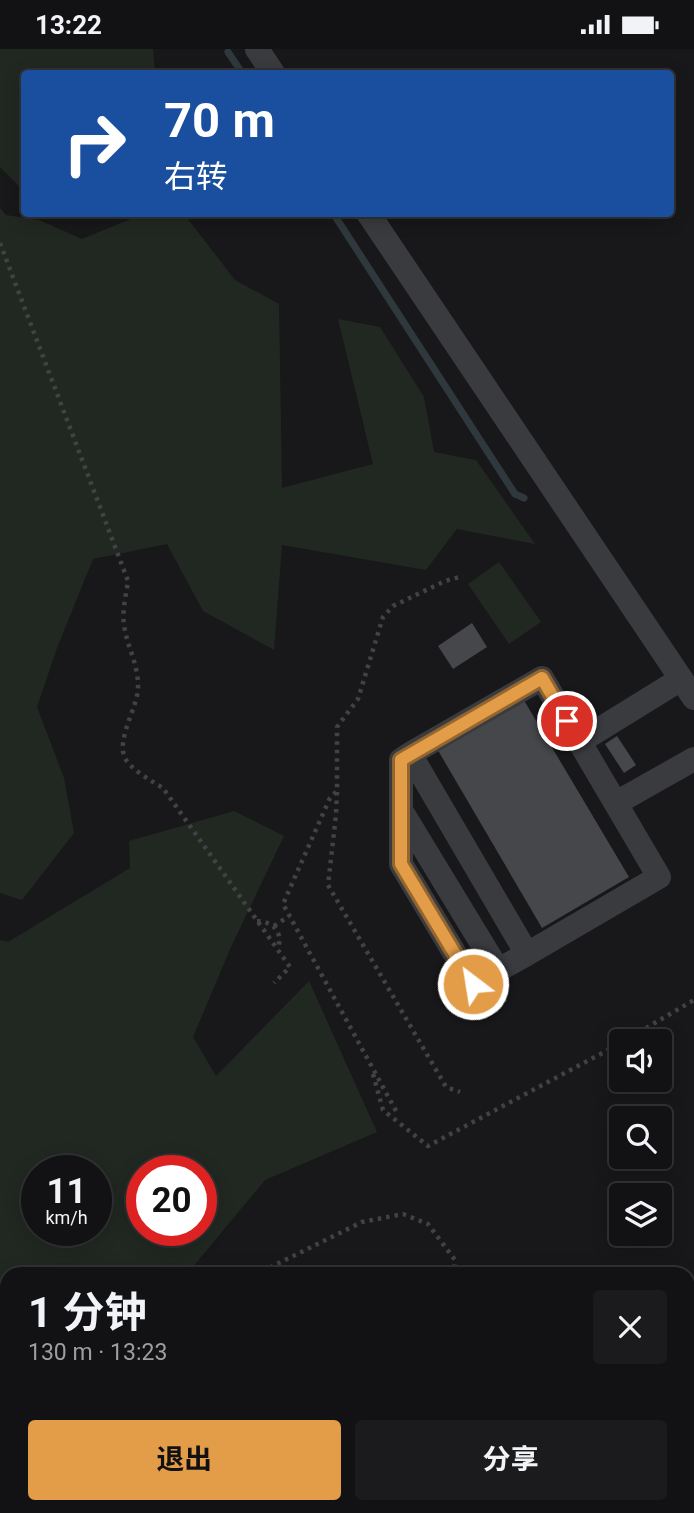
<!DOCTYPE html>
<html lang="zh">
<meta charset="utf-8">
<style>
:root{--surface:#121214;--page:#1b1b1d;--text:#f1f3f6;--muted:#9c9ea0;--line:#313234;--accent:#e39d48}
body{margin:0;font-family:Roboto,"Noto Sans SC",sans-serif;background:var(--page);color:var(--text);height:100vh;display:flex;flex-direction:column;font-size:26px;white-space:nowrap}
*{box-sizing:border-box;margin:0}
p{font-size:23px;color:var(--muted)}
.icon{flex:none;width:38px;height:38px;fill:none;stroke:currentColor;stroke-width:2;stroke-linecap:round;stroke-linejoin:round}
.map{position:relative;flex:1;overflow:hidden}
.details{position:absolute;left:0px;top:1218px;width:695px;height:247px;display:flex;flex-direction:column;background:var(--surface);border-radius:21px 21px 0 0;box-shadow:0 4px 18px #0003,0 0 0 2px var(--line)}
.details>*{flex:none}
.top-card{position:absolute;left:21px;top:21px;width:653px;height:147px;border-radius:7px;box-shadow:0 4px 18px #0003,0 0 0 2px var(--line);background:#1a4fa0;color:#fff;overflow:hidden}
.controls{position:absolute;left:609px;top:980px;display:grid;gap:14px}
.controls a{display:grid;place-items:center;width:63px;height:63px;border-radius:7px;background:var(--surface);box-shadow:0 4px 18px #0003,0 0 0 2px var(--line);font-size:35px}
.speed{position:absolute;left:21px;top:1106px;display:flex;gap:14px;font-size:35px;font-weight:700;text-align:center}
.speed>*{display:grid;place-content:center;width:91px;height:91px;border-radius:50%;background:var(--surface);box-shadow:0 4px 18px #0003,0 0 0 2px var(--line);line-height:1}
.speed small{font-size:18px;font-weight:400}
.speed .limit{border:10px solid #d22;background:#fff;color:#111}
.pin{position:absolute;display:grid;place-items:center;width:60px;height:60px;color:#fff;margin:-30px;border:4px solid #fff;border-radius:50%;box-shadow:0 2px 7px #0007}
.me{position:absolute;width:77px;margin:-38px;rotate:329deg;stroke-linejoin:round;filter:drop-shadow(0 0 5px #0008)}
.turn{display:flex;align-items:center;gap:24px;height:147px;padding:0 28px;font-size:32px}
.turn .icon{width:91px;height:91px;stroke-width:2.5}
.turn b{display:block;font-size:49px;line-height:60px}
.round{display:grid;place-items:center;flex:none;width:74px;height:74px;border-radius:7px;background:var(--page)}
.head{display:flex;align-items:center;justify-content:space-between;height:119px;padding:0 28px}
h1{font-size:42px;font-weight:700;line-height:52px}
.primary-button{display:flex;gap:14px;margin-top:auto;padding:14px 28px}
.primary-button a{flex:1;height:80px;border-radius:7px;background:var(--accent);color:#111;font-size:28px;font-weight:700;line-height:80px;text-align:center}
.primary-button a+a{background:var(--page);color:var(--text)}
.status{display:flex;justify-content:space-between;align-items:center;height:49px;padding:0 35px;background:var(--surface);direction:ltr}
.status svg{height:19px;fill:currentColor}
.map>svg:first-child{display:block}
.green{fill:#212821;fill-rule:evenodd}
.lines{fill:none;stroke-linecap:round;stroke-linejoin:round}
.stream{stroke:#2f393d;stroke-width:7}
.building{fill:#45474a}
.path{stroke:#404246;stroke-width:4.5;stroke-dasharray:3.5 5;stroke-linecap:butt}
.minor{stroke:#3a3b3f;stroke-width:24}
.route-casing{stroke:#94662f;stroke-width:18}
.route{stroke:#e39d48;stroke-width:12}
</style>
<div class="status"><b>13:22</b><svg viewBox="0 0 49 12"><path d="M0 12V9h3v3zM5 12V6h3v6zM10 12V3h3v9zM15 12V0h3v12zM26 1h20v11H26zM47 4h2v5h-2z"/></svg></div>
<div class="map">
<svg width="694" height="1464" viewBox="0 0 694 1464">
<rect width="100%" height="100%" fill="#18181a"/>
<path class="green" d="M0 0H153L155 24H24V142L0 118Z
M0 159 6 166 39 171 82 190 143 165H184L235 231 279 255 282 439 373 415 338 270 380 278 424 348 434 403 476 411 535 495 457 480 426 521 282 496 274 601 203 562 167 495 93 510 57 599 37 658 64 729 74 784 22 851 0 844Z
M499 513 541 573 509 595 468 535Z
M234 762 284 787 231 898 193 988 216 1027 309 932 377 1083 265 1131 187 1225H7V1291H0V891L8 893 130 819 129 792ZM37 1122H96V1181H37ZM142 1122H201V1181H142Z"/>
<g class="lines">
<path class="stream" d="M228 3 242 24
M333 164 515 445 524 449"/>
</g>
<path class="building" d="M472 574 487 598 453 620 438 597Z
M522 648 629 828 542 879 436 698Z
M617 687 636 716 624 724 605 695Z
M494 932 507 952 491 962 478 942Z"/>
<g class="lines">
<path class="path" d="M0 194 128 532C126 546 122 562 124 576 127 598 139 616 138 640 137 659 116 691 125 709 130 720 153 733 163 739L290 918 274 934
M337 743 336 766 328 836 446 1038 460 1043
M257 872C274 873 283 883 278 900
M274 877 289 867
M624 992 694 951
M373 1025 383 1061 428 1097 621 994
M396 1062 283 855 330 749 337 742V678L358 650 383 568 393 557 445 532 463 527
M264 1225 271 1218 362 1173 403 1165 428 1175 455 1211 454 1225
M688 1295 694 1294
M688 1388 694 1386
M0 1395 7 1396
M0 1424H7"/>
<path class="minor" d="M257 0 273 24
M368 164 694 649
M542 629 659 828 527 905 410 705Z
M579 693 681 630
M410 705 401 711V815L473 935 527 905
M616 754 694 710
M402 763 498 921"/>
</g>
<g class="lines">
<defs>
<path id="route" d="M473 935 401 815V711L542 629 567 672"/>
</defs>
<use href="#route" class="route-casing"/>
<use href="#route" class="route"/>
</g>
</svg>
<div class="controls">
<a><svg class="icon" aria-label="sound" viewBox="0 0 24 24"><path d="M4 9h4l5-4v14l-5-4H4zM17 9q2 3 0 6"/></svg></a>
<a><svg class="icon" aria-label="search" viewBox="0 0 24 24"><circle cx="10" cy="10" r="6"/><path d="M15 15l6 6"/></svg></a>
<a><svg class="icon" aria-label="layers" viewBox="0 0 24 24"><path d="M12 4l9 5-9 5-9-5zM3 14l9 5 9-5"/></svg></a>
</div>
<div class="speed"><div>11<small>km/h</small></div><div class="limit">20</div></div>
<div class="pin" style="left:567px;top:672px;background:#d93025"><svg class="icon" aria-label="arrive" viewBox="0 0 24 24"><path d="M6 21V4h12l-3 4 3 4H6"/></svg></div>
<svg class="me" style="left:473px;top:935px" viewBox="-20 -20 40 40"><circle r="17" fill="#e39d48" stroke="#fff" stroke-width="3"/><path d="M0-11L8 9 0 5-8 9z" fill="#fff"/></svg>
<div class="top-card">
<div class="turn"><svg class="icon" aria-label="right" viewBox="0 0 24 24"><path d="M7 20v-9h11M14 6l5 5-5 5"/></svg><div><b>70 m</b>右转</div></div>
</div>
<section class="details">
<div class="head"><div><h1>1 分钟</h1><p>130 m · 13:23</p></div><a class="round"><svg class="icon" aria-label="close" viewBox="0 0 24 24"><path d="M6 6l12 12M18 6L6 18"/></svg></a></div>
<div class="primary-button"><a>退出</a><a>分享</a></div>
</section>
</div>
